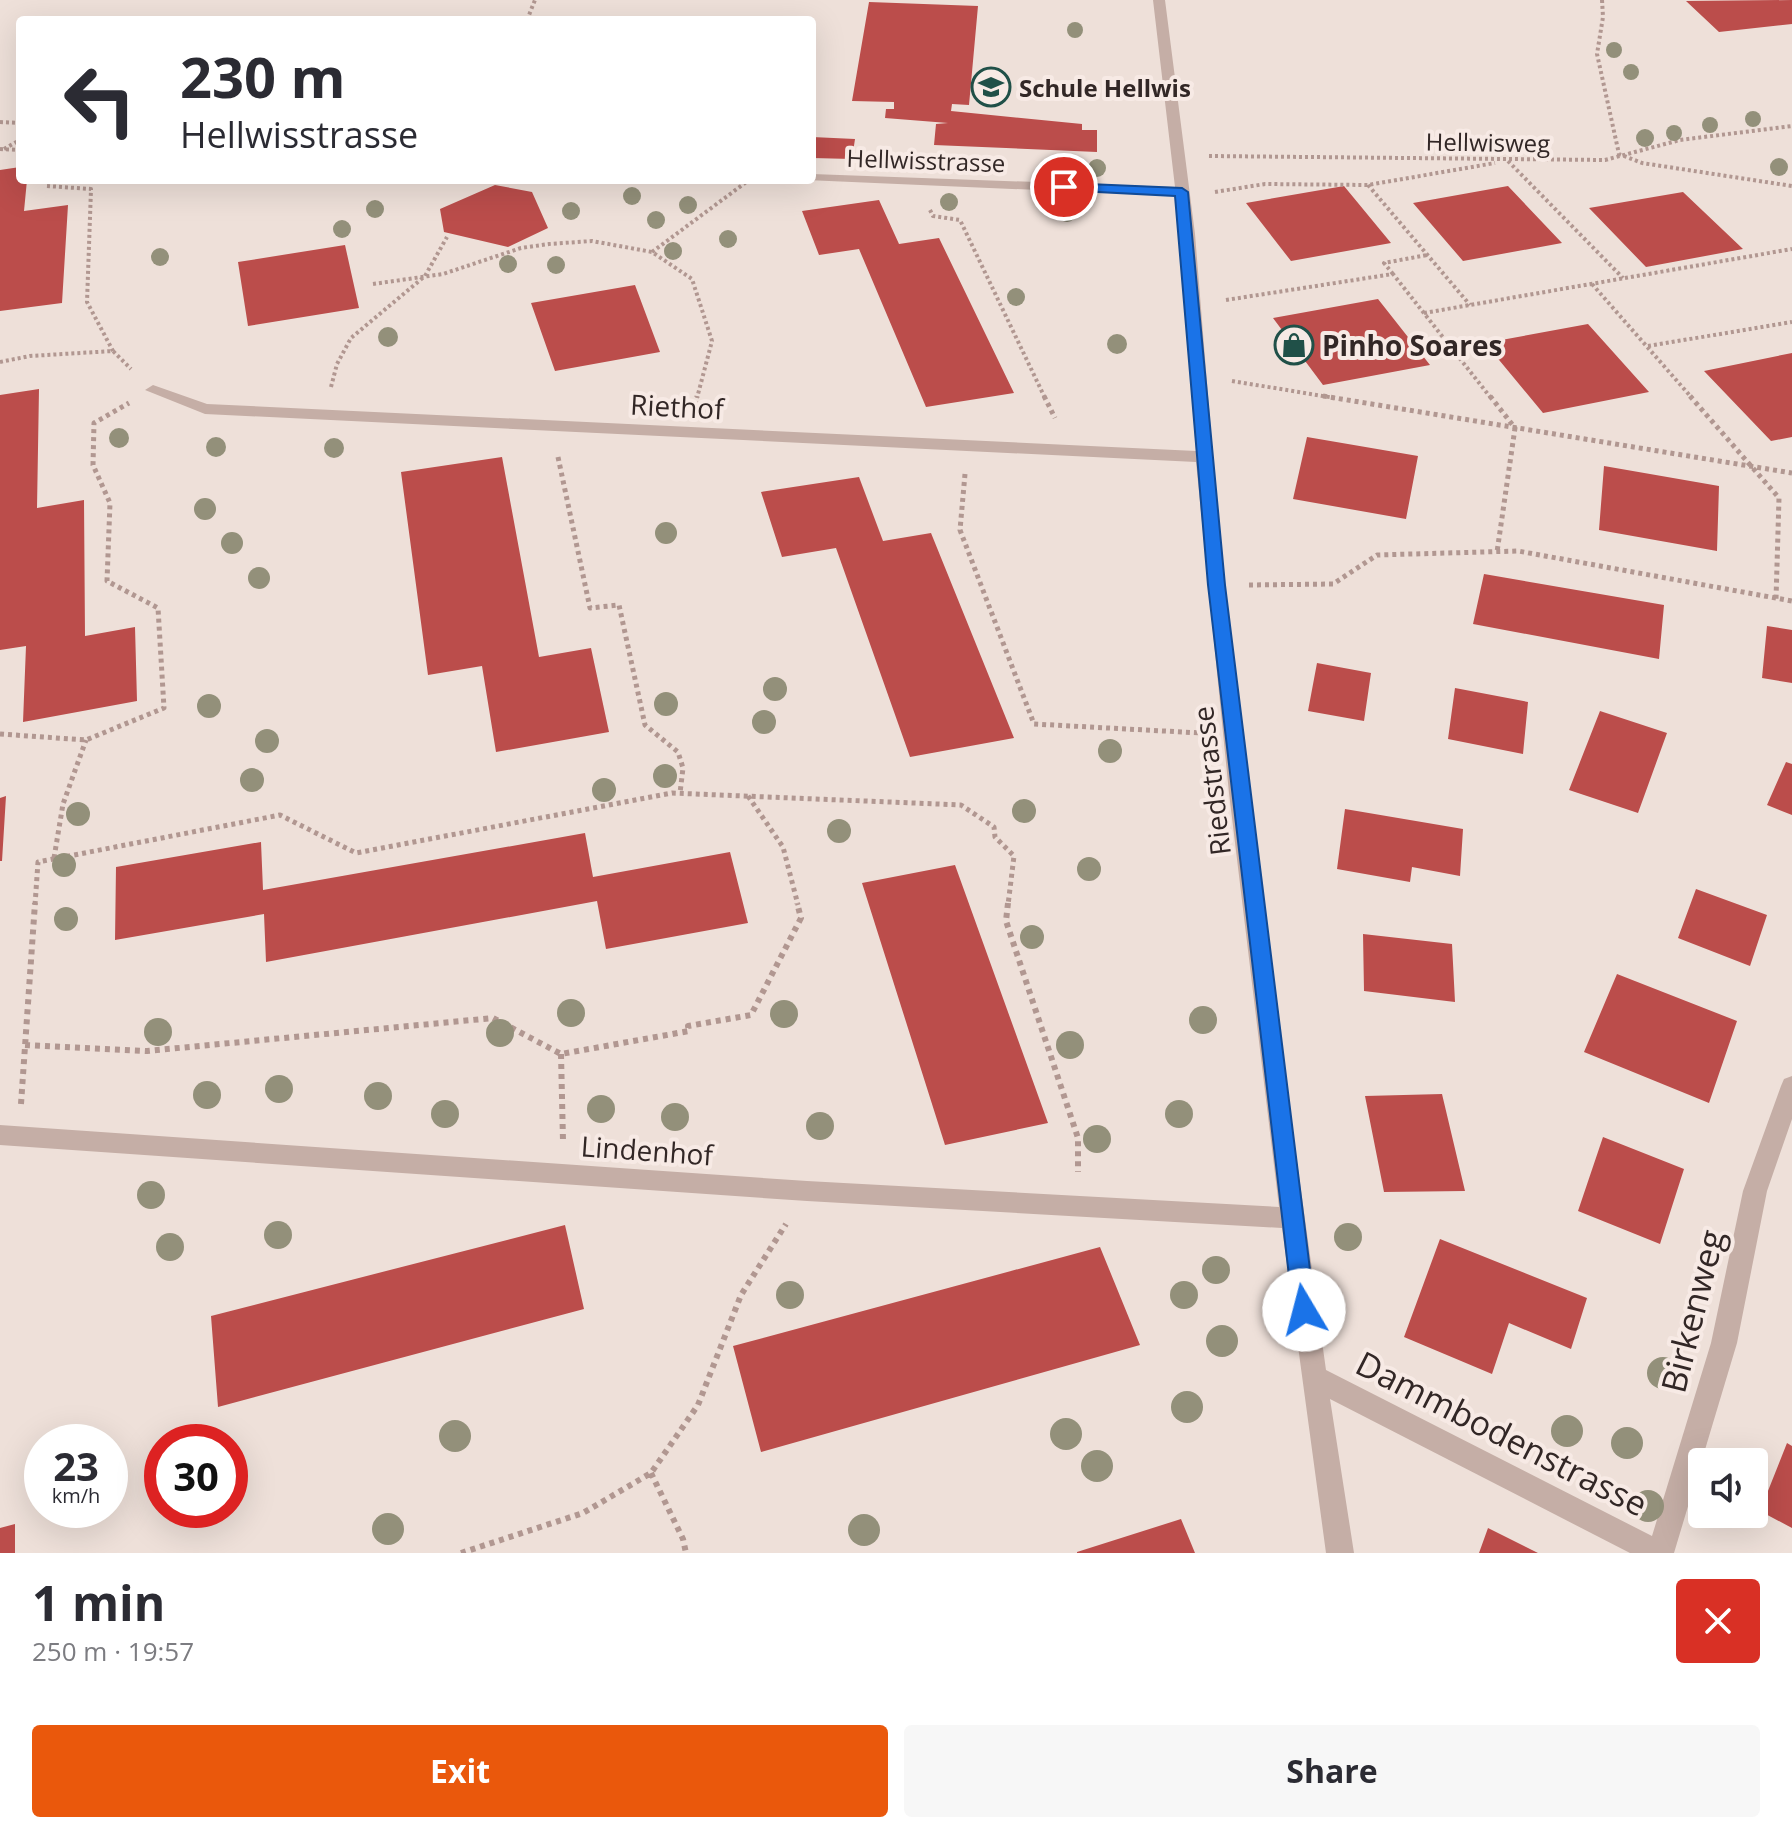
<!DOCTYPE html>
<meta charset="utf-8">
<style>
:root{--surface:#fff;--page:#f7f7f7;--text:#2b2b33;--muted:#7c7c81;--accent:#ea580c}
body{margin:0;font-family:"Open Sans",sans-serif;background:var(--page);color:var(--text);height:100vh;display:flex;flex-direction:column;font-size:30px;white-space:nowrap}
*{box-sizing:border-box;margin:0}
p{font-size:26px;color:var(--muted)}
.icon{flex:none;width:44px;height:44px;fill:none;stroke:currentColor;stroke-width:2;stroke-linecap:round;stroke-linejoin:round}
.map{position:relative;height:1553px;overflow:hidden}
.panel{display:flex;flex-direction:column;background:var(--surface);flex:1}
.panel>*{flex:none}
.guide{position:absolute;left:16px;top:16px;width:800px;height:168px;border-radius:8px;box-shadow:0 8px 32px #0002;background:#fff;color:var(--text);overflow:hidden}
.buttons{position:absolute;left:1688px;top:1448px;display:grid;gap:16px}
.buttons a{display:grid;place-items:center;width:80px;height:80px;border-radius:8px;background:var(--surface);box-shadow:0 8px 32px #0002;font-size:40px}
.speed{position:absolute;left:24px;top:1424px;display:flex;gap:16px;font-size:40px;font-weight:700;text-align:center}
.speed>*{display:grid;place-content:center;width:104px;height:104px;border-radius:50%;background:var(--surface);box-shadow:0 8px 32px #0002;line-height:1}
.speed small{font-size:20px;font-weight:400}
.speed .limit{border:12px solid #d22;background:#fff;color:#111}
.pin{position:absolute;display:grid;place-items:center;width:68px;height:68px;color:#fff;margin:-34px;border:4px solid #fff;border-radius:50%;box-shadow:0 2px 8px #0007}
.me{position:absolute;width:88px;margin:-44px;rotate:352deg;stroke-linejoin:round;filter:drop-shadow(0 0 6px #0008)}
.turn{display:flex;align-items:center;gap:28px;height:168px;padding:0 32px;font-size:36px}
.turn .icon{width:104px;height:104px;stroke-width:2.5}
.turn b{display:block;font-size:56px;line-height:68px}
.round{display:grid;place-items:center;flex:none;width:84px;height:84px;border-radius:8px;background:var(--page)}
.summary{display:flex;align-items:center;justify-content:space-between;height:136px;padding:0 32px}
h1{font-size:48px;font-weight:700;line-height:60px}
.button{display:flex;gap:16px;margin-top:auto;padding:16px 32px}
.button a{flex:1;height:92px;border-radius:8px;background:var(--accent);color:#fff;font-size:32px;font-weight:700;line-height:92px;text-align:center}
.button a+a{background:var(--page);color:var(--text)}
.map>svg:first-child{display:block}
.building{fill:#bb4d4b}
.lines{fill:none;stroke-linecap:round;stroke-linejoin:round}
.path-far2{stroke:#b19791;stroke-width:4;stroke-dasharray:3 3;stroke-linecap:butt}
.path-far1{stroke:#b19791;stroke-width:5;stroke-dasharray:4 4;stroke-linecap:butt}
.path{stroke:#b19791;stroke-width:6;stroke-dasharray:5 5;stroke-linecap:butt}
.street{fill:#c5aea6;fill-rule:evenodd}
.tree{fill:#93907a}
.route{fill:#1a73e8;stroke:#114b97;stroke-width:2}
.labels{text-anchor:middle;dominant-baseline:central;stroke-width:8;stroke-linejoin:round;paint-order:stroke}
.far-poi-label{font-size:24px;font-weight:bold;fill:#322726;stroke:#f7eae5;text-anchor:start}
.far-street-label{font-size:24px;fill:#322726;stroke:#f7eae5}
.poi-label{font-size:28px;font-weight:bold;fill:#322726;stroke:#f7eae5;text-anchor:start}
.street-label{font-size:28px;fill:#322726;stroke:#f7eae5}
.near-street-label{font-size:34px;fill:#322726;stroke:#f7eae5}
</style>
<div class="map">
<svg width="1792" height="1553" viewBox="0 0 1792 1553">
<rect width="100%" height="100%" fill="#eee0d9"/>
<path class="building" d="M1792 0V24L1719 32 1686 1Z
M869 2 978 6 969 105 952 104 951 111 1082 124V130H1097V152L934 145 936 124 948 123 885 118 886 109H894V102L852 101Z
M812 137 855 139 852 159 812 158Z
M20 167V180H27L24 211 68 205 62 303 0 311V170Z
M495 185 532 192 548 228 508 247 444 232 440 209Z
M1344 186 1391 243 1291 261 1246 203Z
M1508 186 1562 243 1463 261 1413 203Z
M1683 192 1743 249 1646 267 1589 208Z
M879 200 899 244 939 238 1014 393 926 407 859 249 819 255 802 211Z
M345 245 359 308 248 326 238 262Z
M635 285 660 352 555 371 531 303Z
M1378 299 1430 365 1323 385 1273 318Z
M1588 324 1649 392 1543 413 1485 343Z
M1792 353V437L1771 441 1704 371Z
M39 389 37 508 84 500 85 636 135 627 137 701 23 722 26 646 0 650V395Z
M1307 437 1418 456 1406 519 1293 499Z
M502 457 539 657 591 648 609 732 496 752 482 666 428 675 401 472Z
M1604 466 1719 486 1717 551 1599 530Z
M859 477 883 541 931 533 1014 738 910 757 836 548 782 557 761 492Z
M1484 574 1664 605 1659 659 1473 624Z
M1767 626 1792 630V683L1762 678Z
M1317 663 1371 673 1364 721 1308 711Z
M1455 688 1528 702 1523 754 1448 739Z
M1600 711 1667 733 1638 813 1569 790Z
M1786 762 1792 764V815L1767 805Z
M6 796 2 861H0V798Z
M1345 809 1463 829 1460 876 1412 867 1410 882 1337 869Z
M585 833 593 877 730 852 748 923 606 949 597 901 266 962 264 914 115 940 116 867 261 842 263 890Z
M955 865 1048 1123 945 1145 862 883Z
M1696 889 1767 915 1750 966 1678 938Z
M1363 934 1452 944 1455 1002 1364 991Z
M1617 974 1737 1021 1709 1103 1584 1052Z
M1442 1094 1465 1191 1384 1192 1365 1096Z
M1603 1137 1684 1169 1660 1244 1578 1211Z
M565 1225 584 1309 218 1407 211 1316Z
M1440 1239 1587 1298 1571 1349 1509 1323 1492 1374 1404 1337Z
M1100 1247 1140 1345 761 1452 733 1346Z
M1787 1443 1792 1446V1528L1760 1511Z
M1181 1519 1195 1553H1077V1552Z
M15 1524V1553H0V1528Z
M1488 1528 1538 1553H1479Z"/>
<g class="lines">
<path class="path-far2" d="M1602 0 1603 17 1597 54 1619 154 1642 163 1792 186
M527 20 535 0
M0 122 20 123
M0 149 20 150
M4 149 20 140
M1209 156 1605 160 1680 140 1792 126
M1508 161 1623 278
M1368 185 1470 305
M47 186 91 189 87 302 113 351
M1215 192 1265 184 1368 185 1495 163
M930 210 933 216 960 220 1045 398
M652 252 749 180
M1393 274 1384 263 1427 255
M373 284 443 274 521 248 549 244 592 241 652 252 692 279 712 341 697 398
M1592 284 1692 398
M1226 300 1393 274 1491 398
M1424 313 1792 249
M1648 346 1792 322
M0 362 30 356 113 351 131 369
M1232 381 1335 398
M331 387 337 364 351 338 425 276 447 237"/>
<path class="path-far1" d="M1044 396 1055 418
M1323 396 1792 473
M1490 396 1515 428 1497 552
M1690 396 1779 498 1776 599
M695 405 697 396
M558 457 590 608 619 605 645 725 678 752 683 768 680 793
M965 474 960 530 1034 724 1201 733
M1249 585 1333 584 1377 555 1518 551 1792 601
M0 734 86 740 164 708 158 608 107 581 110 503 93 465 94 423 129 403
M748 796 783 847 798 905
M54 858 63 804 86 740
M35 905 38 862 280 815 356 853 672 793 961 805 994 827 995 837 1014 856 1008 905"/>
<path class="path" d="M1008 903 1006 921 1078 1138V1172
M25 1045 147 1051 493 1018 561 1054 689 1031 688 1026 751 1015 801 918 797 903
M561 1054 563 1141
M21 1104 35 903
M651 1473 683 1539 686 1553
M461 1553 583 1513 651 1473 698 1405 741 1295 786 1224"/>
<path class="street" d="M1153 0H1165L1195 234 1218 519 1234 666 1281 1047 1326 1370 1652 1536 1711 1343 1743 1191 1781 1086 1784 1079 1792 1076V1119L1767 1191 1737 1343 1674 1553H1630L1330 1399 1354 1553H1326L1282 1228 807 1201 0 1145V1125L807 1181 1279 1207 1229 793 1196 462 205 414 145 390 153 385 207 404 1196 451 1176 196 806 180H812V174L1175 187Z"/>
</g>
<g class="tree">
<circle cx="1075" cy="30" r="8"/>
<circle cx="1614" cy="50" r="8"/>
<circle cx="1631" cy="72" r="8"/>
<circle cx="1753" cy="119" r="8"/>
<circle cx="1710" cy="125" r="8"/>
<circle cx="1674" cy="133" r="8"/>
<circle cx="1645" cy="138" r="9"/>
<circle cx="1779" cy="167" r="9"/>
<circle cx="1097" cy="168" r="9"/>
<circle cx="632" cy="196" r="9"/>
<circle cx="949" cy="202" r="9"/>
<circle cx="688" cy="205" r="9"/>
<circle cx="375" cy="209" r="9"/>
<circle cx="571" cy="211" r="9"/>
<circle cx="1067" cy="213" r="9"/>
<circle cx="656" cy="220" r="9"/>
<circle cx="342" cy="229" r="9"/>
<circle cx="728" cy="239" r="9"/>
<circle cx="673" cy="251" r="9"/>
<circle cx="160" cy="257" r="9"/>
<circle cx="508" cy="264" r="9"/>
<circle cx="556" cy="265" r="9"/>
<circle cx="1016" cy="297" r="9"/>
<circle cx="388" cy="337" r="10"/>
<circle cx="1117" cy="344" r="10"/>
<circle cx="119" cy="438" r="10"/>
<circle cx="216" cy="447" r="10"/>
<circle cx="334" cy="448" r="10"/>
<circle cx="205" cy="509" r="11"/>
<circle cx="666" cy="533" r="11"/>
<circle cx="232" cy="543" r="11"/>
<circle cx="259" cy="578" r="11"/>
<circle cx="775" cy="689" r="12"/>
<circle cx="666" cy="704" r="12"/>
<circle cx="209" cy="706" r="12"/>
<circle cx="764" cy="722" r="12"/>
<circle cx="267" cy="741" r="12"/>
<circle cx="1110" cy="751" r="12"/>
<circle cx="665" cy="776" r="12"/>
<circle cx="252" cy="780" r="12"/>
<circle cx="604" cy="790" r="12"/>
<circle cx="1024" cy="811" r="12"/>
<circle cx="78" cy="814" r="12"/>
<circle cx="839" cy="831" r="12"/>
<circle cx="64" cy="865" r="12"/>
<circle cx="1089" cy="869" r="12"/>
<circle cx="66" cy="919" r="12"/>
<circle cx="1032" cy="937" r="12"/>
<circle cx="571" cy="1013" r="14"/>
<circle cx="784" cy="1014" r="14"/>
<circle cx="1203" cy="1020" r="14"/>
<circle cx="158" cy="1032" r="14"/>
<circle cx="500" cy="1033" r="14"/>
<circle cx="1070" cy="1045" r="14"/>
<circle cx="279" cy="1089" r="14"/>
<circle cx="207" cy="1095" r="14"/>
<circle cx="378" cy="1096" r="14"/>
<circle cx="601" cy="1109" r="14"/>
<circle cx="445" cy="1114" r="14"/>
<circle cx="1179" cy="1114" r="14"/>
<circle cx="675" cy="1117" r="14"/>
<circle cx="820" cy="1126" r="14"/>
<circle cx="1097" cy="1139" r="14"/>
<circle cx="151" cy="1195" r="14"/>
<circle cx="278" cy="1235" r="14"/>
<circle cx="1348" cy="1237" r="14"/>
<circle cx="170" cy="1247" r="14"/>
<circle cx="1216" cy="1270" r="14"/>
<circle cx="790" cy="1295" r="14"/>
<circle cx="1184" cy="1295" r="14"/>
<circle cx="1222" cy="1341" r="16"/>
<circle cx="1663" cy="1373" r="16"/>
<circle cx="1187" cy="1407" r="16"/>
<circle cx="1567" cy="1431" r="16"/>
<circle cx="1066" cy="1434" r="16"/>
<circle cx="455" cy="1436" r="16"/>
<circle cx="1627" cy="1443" r="16"/>
<circle cx="1097" cy="1466" r="16"/>
<circle cx="1648" cy="1506" r="16"/>
<circle cx="388" cy="1529" r="16"/>
<circle cx="864" cy="1530" r="16"/>
</g>
<path class="route" d="M1064 183 1182 188 1188 192 1225 585 1315 1310 1312 1317 1304 1320 1296 1317 1293 1310 1208 585 1175 196 1059 190V185Z"/>
<defs>
<symbol id="school-ring" viewBox="-11 -11 22 22"><circle r="9.5" fill="#f7eae5" stroke="#205048" stroke-width="1.5"/><path d="M0-5L7-2L0 1L-7-2ZM-4 1L0 2.5L4 1V4Q0 6-4 4Z" fill="#205048"/></symbol>
<symbol id="shop-ring" viewBox="-11 -11 22 22"><circle r="9.5" fill="#f7eae5" stroke="#205048" stroke-width="1.5"/><path d="M-5-2.5h2.3a2.7 3.5 0 0 1 5.4 0H5L5.5 6h-11ZM-1.5-2.5h3a1.5 2.3 0 0 0-3 0Z" fill="#205048"/></symbol>
</defs>
<g fill-rule="evenodd">
<use href="#school-ring" x="969" y="65" width="44" height="44"/>
<use href="#shop-ring" x="1272" y="323" width="44" height="44"/>
</g>
<g class="labels">
<g class="far-poi-label">
<text x="1019" y="87">Schule Hellwis</text>
</g>
<g class="far-street-label">
<text transform="translate(1488 142) rotate(1)">Hellwisweg</text>
<text transform="translate(926 160) rotate(2)">Hellwisstrasse</text>
</g>
<g class="poi-label">
<text x="1322" y="345">Pinho Soares</text>
</g>
<g class="street-label">
<text transform="translate(677 406) rotate(3)">Riethof</text>
<text transform="translate(1211 781) rotate(-97)">Riedstrasse</text>
<text transform="translate(647 1150) rotate(4)">Lindenhof</text>
</g>
<g class="near-street-label">
<text transform="translate(1692 1311) rotate(-76)">Birkenweg</text>
<text transform="translate(1502 1433) rotate(27)">Dammbodenstrasse</text>
</g>
</g>
</svg>
<div class="buttons">
<a><svg class="icon" aria-label="sound" viewBox="0 0 24 24"><path d="M4 9h4l5-4v14l-5-4H4zM17 9q2 3 0 6"/></svg></a>
</div>
<div class="speed"><div>23<small>km/h</small></div><div class="limit">30</div></div>
<div class="pin" style="left:1064px;top:187px;background:#d93025"><svg class="icon" aria-label="arrive" viewBox="0 0 24 24"><path d="M6 21V4h12l-3 4 3 4H6"/></svg></div>
<svg class="me" style="left:1304px;top:1310px" viewBox="-20 -20 40 40"><circle r="19" fill="#fff"/><path d="M0-13L10 11 0 6-10 11z" fill="#1a73e8"/></svg>
<div class="guide">
<div class="turn"><svg class="icon" aria-label="left" viewBox="0 0 24 24"><path d="M17 20v-9H6M10 6l-5 5 5 5"/></svg><div><b>230 m</b>Hellwisstrasse</div></div>
</div>
</div>
<section class="panel">
<div class="summary"><div><h1>1 min</h1><p>250 m · 19:57</p></div><a class="round" style="background:#d93025;color:#fff"><svg class="icon" aria-label="close" viewBox="0 0 24 24"><path d="M6 6l12 12M18 6L6 18"/></svg></a></div>
<div class="button"><a>Exit</a><a>Share</a></div>
</section>
